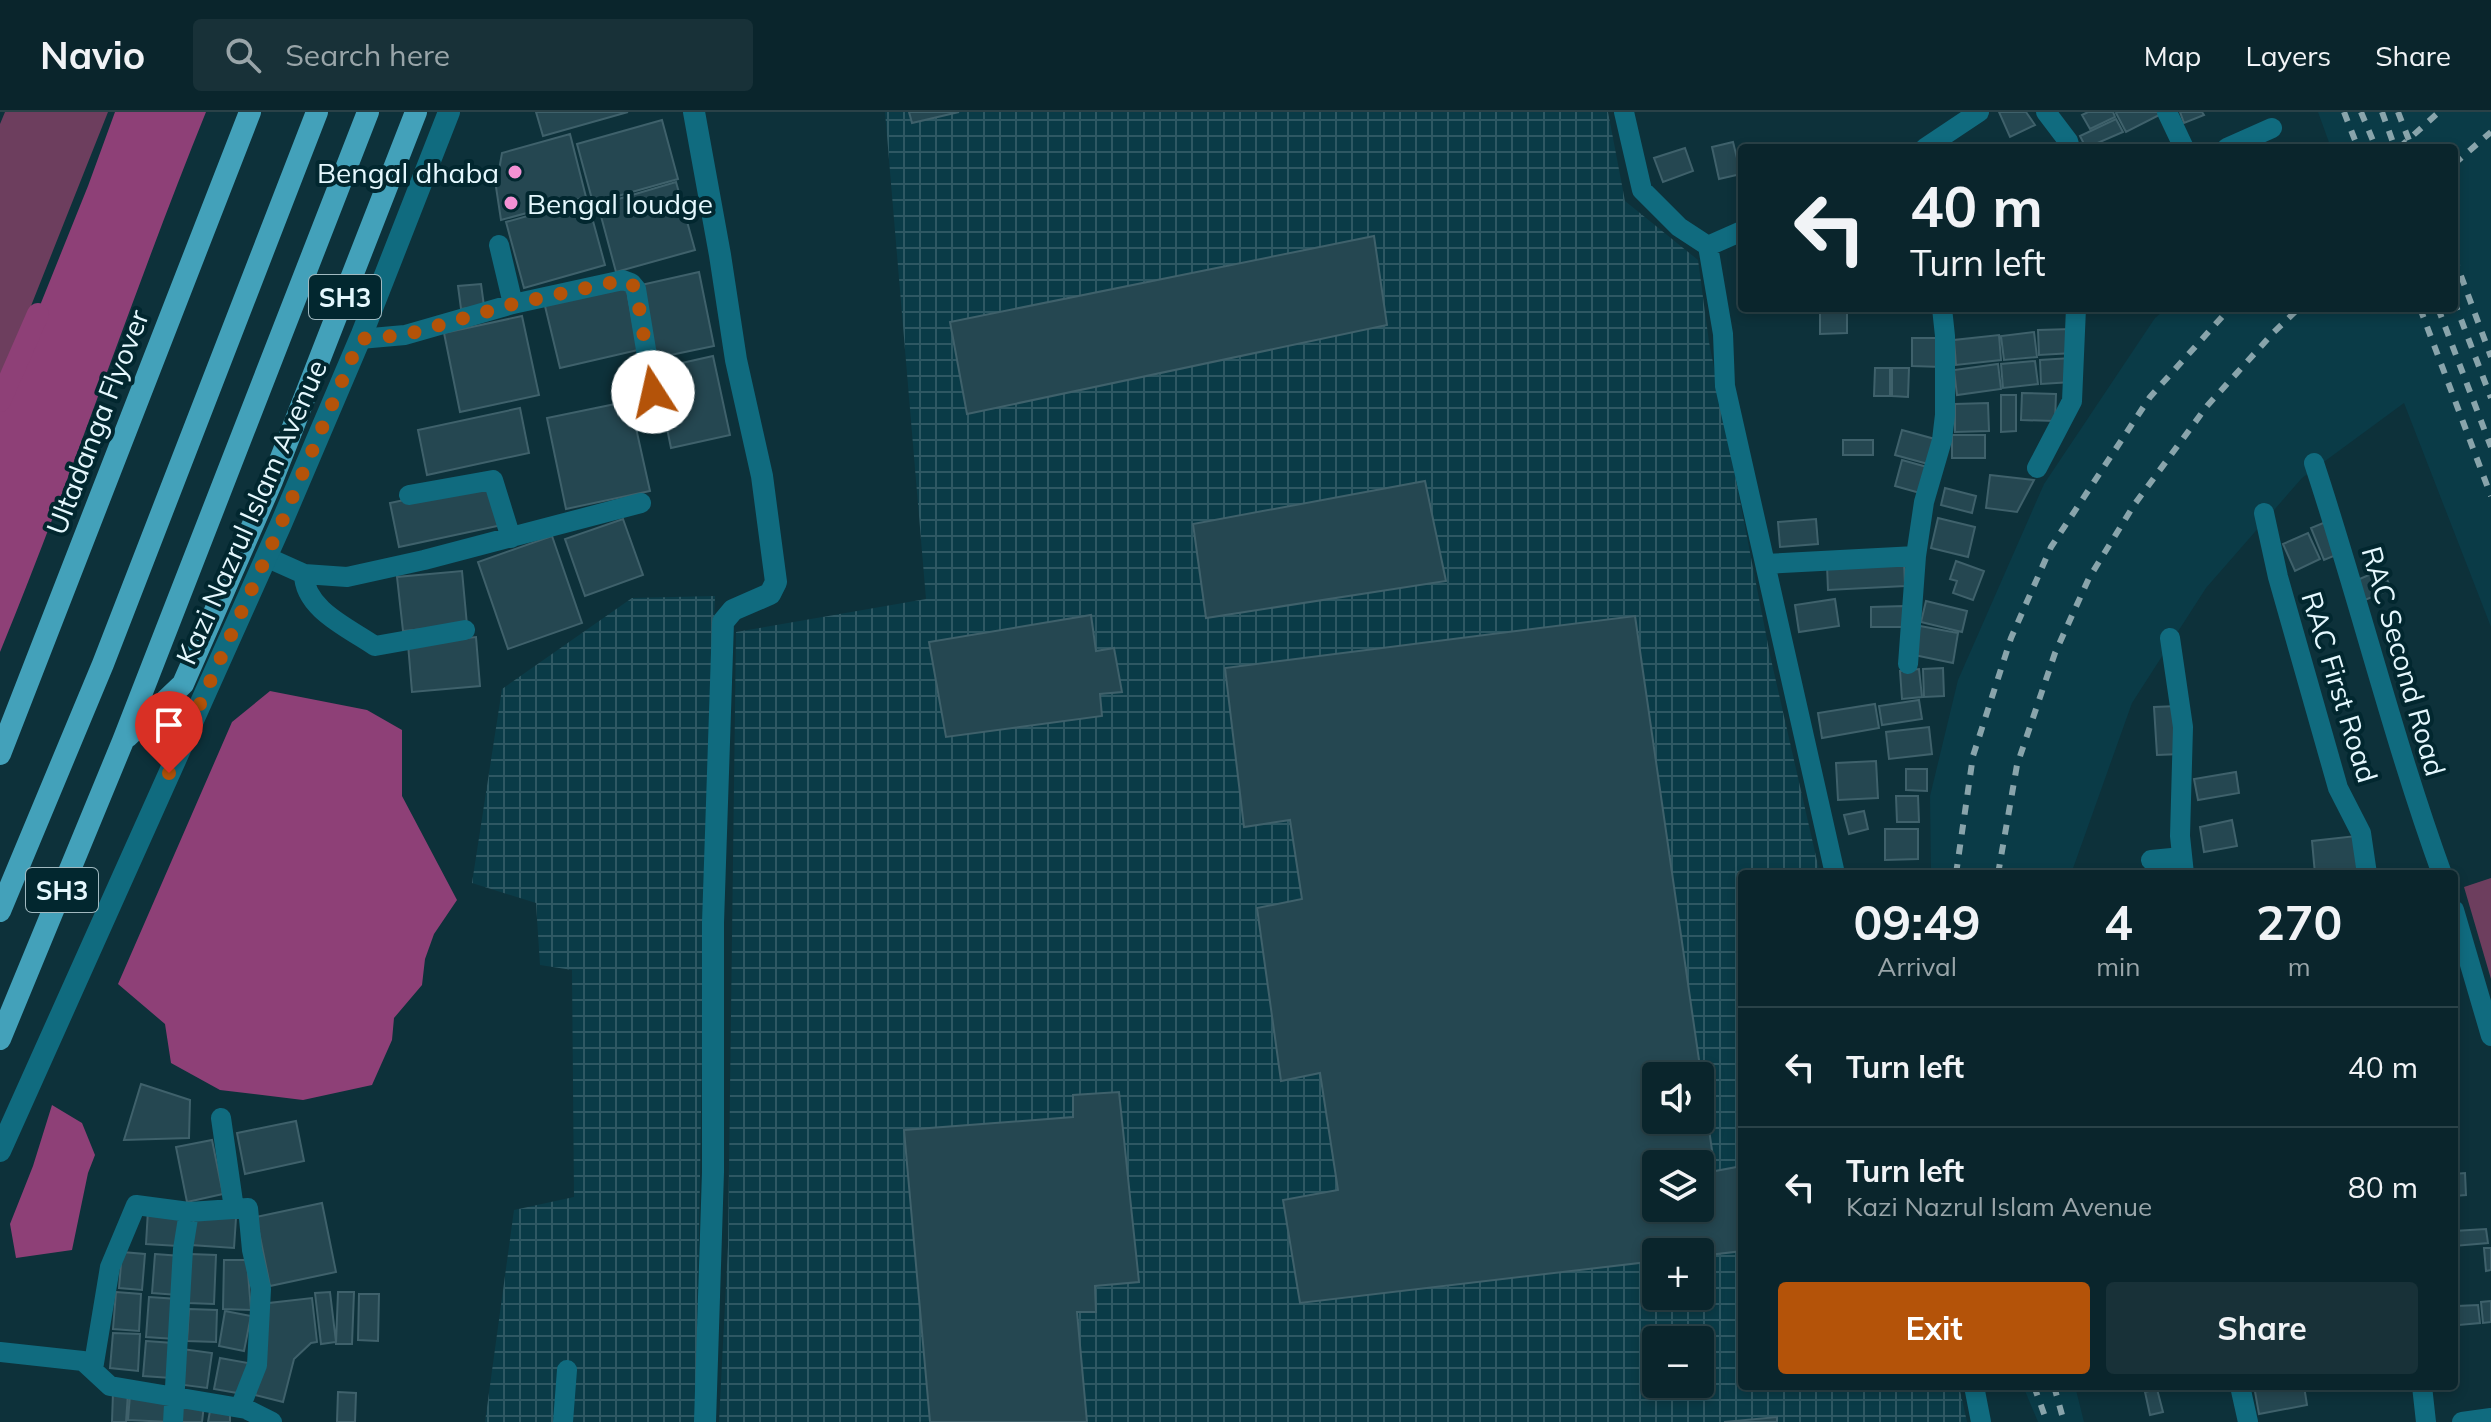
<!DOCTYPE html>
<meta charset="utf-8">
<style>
:root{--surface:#0a252c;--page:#183138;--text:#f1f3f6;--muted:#99a5a9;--line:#2a4248;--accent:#b45309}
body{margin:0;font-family:Mulish,sans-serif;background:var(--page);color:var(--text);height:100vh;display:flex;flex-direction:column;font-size:30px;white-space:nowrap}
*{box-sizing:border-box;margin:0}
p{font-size:26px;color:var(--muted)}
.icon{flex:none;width:44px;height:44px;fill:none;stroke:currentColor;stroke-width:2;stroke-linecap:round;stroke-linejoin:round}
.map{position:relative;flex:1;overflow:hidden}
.sheet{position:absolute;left:1738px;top:758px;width:720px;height:520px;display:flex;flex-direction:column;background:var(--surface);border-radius:8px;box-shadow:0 4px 12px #0003,0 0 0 2px var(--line)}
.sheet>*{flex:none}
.banner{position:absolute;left:1738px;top:32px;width:720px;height:168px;border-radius:8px;box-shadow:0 4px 12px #0003,0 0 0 2px var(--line);background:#0a252c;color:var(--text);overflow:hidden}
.controls{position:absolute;left:1642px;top:950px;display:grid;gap:16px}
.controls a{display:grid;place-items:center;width:72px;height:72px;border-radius:8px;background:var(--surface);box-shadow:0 4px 12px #0003,0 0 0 2px var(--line);font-size:40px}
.pin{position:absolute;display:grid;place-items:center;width:68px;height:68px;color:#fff;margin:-82px -34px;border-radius:50% 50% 50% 0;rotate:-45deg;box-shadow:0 0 8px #0007}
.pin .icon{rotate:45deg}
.me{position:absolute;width:88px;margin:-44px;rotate:350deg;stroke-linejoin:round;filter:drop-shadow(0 0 6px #0008)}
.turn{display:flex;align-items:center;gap:28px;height:168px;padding:0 40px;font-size:36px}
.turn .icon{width:104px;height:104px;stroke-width:2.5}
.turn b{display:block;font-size:56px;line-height:68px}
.eta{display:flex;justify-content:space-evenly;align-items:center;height:136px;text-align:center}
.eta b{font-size:48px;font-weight:700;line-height:56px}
.action{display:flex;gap:16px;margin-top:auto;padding:16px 40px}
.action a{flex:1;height:92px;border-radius:8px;background:var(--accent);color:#fff;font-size:32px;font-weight:700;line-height:92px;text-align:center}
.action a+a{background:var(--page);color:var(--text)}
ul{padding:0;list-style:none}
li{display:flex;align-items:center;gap:24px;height:120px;padding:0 40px;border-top:2px solid var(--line)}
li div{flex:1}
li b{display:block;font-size:30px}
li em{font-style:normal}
header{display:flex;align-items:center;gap:48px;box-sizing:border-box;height:112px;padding:0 40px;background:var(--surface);border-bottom:2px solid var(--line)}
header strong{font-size:38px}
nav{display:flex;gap:44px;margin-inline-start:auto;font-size:28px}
.search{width:560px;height:72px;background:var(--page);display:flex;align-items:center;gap:20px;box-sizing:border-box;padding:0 28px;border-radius:8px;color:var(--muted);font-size:30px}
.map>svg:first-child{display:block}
.built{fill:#0a3b47}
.industrial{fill:url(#industrial-grid);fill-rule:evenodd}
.park{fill:#6d3e5e}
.water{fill:#8e4077}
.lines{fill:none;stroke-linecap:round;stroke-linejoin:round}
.canal{stroke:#8e4077;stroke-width:22}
.building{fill:#254751;stroke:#3f616b;stroke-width:2;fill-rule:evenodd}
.minor{stroke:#106b7f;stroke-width:20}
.tertiary{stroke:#106b7f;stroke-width:22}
.primary{stroke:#43a1ba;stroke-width:22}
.rail{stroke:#89a4ab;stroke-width:6;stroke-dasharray:10 10;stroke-linecap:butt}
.route{stroke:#b45309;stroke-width:14;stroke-dasharray:0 25.2}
.poi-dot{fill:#f491d4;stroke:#02272f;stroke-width:3}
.labels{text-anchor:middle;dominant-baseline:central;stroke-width:8;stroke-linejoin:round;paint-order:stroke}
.shield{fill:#02272f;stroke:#a1b9c0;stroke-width:2}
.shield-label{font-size:26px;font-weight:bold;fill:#e5f8fe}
.poi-label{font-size:28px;fill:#e5f8fe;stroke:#02272f;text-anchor:end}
.street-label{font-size:28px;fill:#e5f8fe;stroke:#02272f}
</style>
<header>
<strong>Navio</strong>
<div class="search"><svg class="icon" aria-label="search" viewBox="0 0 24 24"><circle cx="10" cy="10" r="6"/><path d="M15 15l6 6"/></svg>Search here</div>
<nav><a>Map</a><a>Layers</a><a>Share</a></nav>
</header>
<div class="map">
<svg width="2491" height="1310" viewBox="0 0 2491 1310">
<defs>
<pattern id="industrial-grid" width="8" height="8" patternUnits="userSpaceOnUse" patternTransform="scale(2)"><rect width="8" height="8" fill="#0a3b47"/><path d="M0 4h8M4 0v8" fill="none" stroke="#2e5863"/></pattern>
</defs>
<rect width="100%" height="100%" fill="#0d313a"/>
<path class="built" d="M2318 0H2491V515L2404 291 2302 366 2206 476 2132 591 2071 762H1931L1930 684 1958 568 2044 372 2155 206 2167 196H2454V36H2331Z
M2023 1274H2075L2084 1310H2038Z"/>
<path class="industrial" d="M885 0H1608L1625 89 1698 148 1709 230 1770 543 1820 762H1742V1274H1959L1967 1310H719L728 1134 736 520 926 487ZM1656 964H1700V1008H1656ZM1656 1052H1700V1096H1656ZM1656 1140H1700V1184H1656ZM1656 1228H1700V1272H1656Z
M715 484 704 818 696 1310H485L514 1098 574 1085 572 858 540 853 536 791 472 771 502 577 632 486Z"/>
<path class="park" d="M5 0H108L0 272V12Z
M2491 766V867L2464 775Z"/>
<path class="water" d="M115 0H206C134 178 73 362 0 540V293L88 74Z
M270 579 367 598 402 618V684L457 788 434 822 425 847 422 873 394 906 392 928 372 973 303 988 220 978 171 951 165 912 118 872 232 610Z
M52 993 82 1011 95 1043 88 1061 72 1138 16 1146 10 1112 33 1054Z"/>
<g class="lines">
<path class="canal" d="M0 289 38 202"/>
</g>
<path class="building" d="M536 0H628L543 24Z
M909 0H959L912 11Z
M1999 0H2026L2035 13 2010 25Z
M2088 0H2113L2115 5 2090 17 2082 3Z
M2165 0 2126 20 2116 1 2118 0Z
M2180 0H2202L2204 3 2184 11Z
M2116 7 2123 20 2086 36 2080 24Z
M662 8 678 67 593 91 577 32Z
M570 22 586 85 501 108 496 75 502 41Z
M1733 30 1741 62 1719 67 1712 35Z
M1685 36 1693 59 1663 70 1654 46Z
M676 70 695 138 616 160 598 93Z
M587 87 605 153 524 176 506 110Z
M1374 124 1387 213 967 302 950 210Z
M699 160 714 234 656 246 641 173Z
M481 172 484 194 461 197 458 174Z
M626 173 638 238 560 256 544 190Z
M1820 196H1847V221L1820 222Z
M522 204 539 283 460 300 444 221Z
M2072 217 2073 241 2039 243 2038 218Z
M2034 220 2037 245 2004 248 2001 224Z
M1999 223 2001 248 1956 253 1954 228Z
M1912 226H1943L1942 255 1912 254Z
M713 244 730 323 671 336 655 257Z
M2071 246 2072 270 2041 272 2040 248Z
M2035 249 2038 272 2003 276 2001 252Z
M1998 252 2001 277 1957 283 1954 258Z
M1875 256H1890V284H1874Z
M1892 256H1909L1908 285 1892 284Z
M2022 281 2056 282 2055 309 2021 308Z
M2001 283H2016V319L2001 320Z
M630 289 650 379 566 397 547 306Z
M1988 291 1989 319 1955 320V292Z
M520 296 529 341 427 363 418 318Z
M1902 318 1935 327 1928 352 1895 343Z
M1952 323H1985V346H1952Z
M1843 328H1873V343H1843Z
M1902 348 1927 355 1920 381 1895 374Z
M1990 363 2034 368 2017 400 1986 396Z
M493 369 502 413 399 435 390 391Z
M1425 369 1446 469 1206 506 1193 412Z
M1945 376 1976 384 1972 401 1941 393Z
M1938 406 1975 415 1968 445 1931 436Z
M623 407 643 463 585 484 565 427Z
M1816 407 1818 432 1780 435 1778 410Z
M2328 409 2341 441 2324 448 2311 416Z
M2308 421 2320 447 2295 459 2283 432Z
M552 424 582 511 508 537 478 450Z
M1904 449 1905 474 1828 478 1827 453Z
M1956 449 1984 459 1973 488 1953 481 1957 469 1950 467Z
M2383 457 2391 477 2365 488 2357 468Z
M462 459 467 513 403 519 397 465Z
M1835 487 1839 514 1799 520 1795 493Z
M1926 489 1967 499 1962 520 1921 510Z
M1904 494V515H1871V495Z
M1091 503 1096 539 1114 536 1122 580 1100 582 1102 604 946 625 929 530Z
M1635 504 1715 1059 1742 1054V1139L1700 1144V1140H1656V1149L1300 1191 1283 1088 1338 1078 1320 961 1281 969 1257 796 1302 787 1290 708 1244 715 1225 556ZM1656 964H1700V1008H1656ZM1656 1052H1700V1096H1656Z
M1920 514 1958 521 1953 551 1914 543Z
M476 525 480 574 412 580 408 532Z
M1943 556 1944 584 1924 585 1923 557Z
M1919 557 1922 585 1902 587 1900 559Z
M1919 588 1922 607 1882 613 1879 594Z
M1875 592 1879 616 1822 626 1818 601Z
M2178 594 2181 642 2157 643 2154 595Z
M1929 615 1932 642 1889 647 1886 620Z
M1876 649 1878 686 1838 688 1836 651Z
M1906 657H1927V679L1906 678Z
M2236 660 2239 681 2198 688 2194 667Z
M1896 684H1918L1919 710H1897Z
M1864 699 1868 717 1849 722 1844 703Z
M2232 708 2237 734 2204 740 2200 715Z
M1885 717H1918V747L1885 748Z
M2356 724 2360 762H2315L2312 729Z
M141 972 190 988 189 1026 124 1028Z
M1119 980 1139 1170 1095 1174 1096 1200H1077L1087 1310H930L904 1018 1073 1005V983Z
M296 1009 304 1049 245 1062 237 1021Z
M212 1028 223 1082 187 1090 176 1035Z
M2465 1061 2466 1083 2454 1084V1062Z
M2454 1086 2458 1109H2454Z
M322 1091 336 1160 270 1174 256 1105Z
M148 1098 181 1100 178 1134 146 1132Z
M194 1103 236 1106 234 1136 191 1133Z
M2486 1117 2488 1131 2454 1134V1119Z
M2484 1136H2491V1158L2486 1159Z
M122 1140 145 1142 142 1178 119 1176Z
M155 1142 181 1144 178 1183 152 1181Z
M190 1142 216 1143 214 1192 188 1191Z
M224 1148H247L251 1198 223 1197Z
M116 1180 141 1182 139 1219 113 1217Z
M330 1180 336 1230 321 1232 315 1181Z
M338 1180H354L352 1232H336Z
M359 1182H379L378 1229 358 1228Z
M149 1185 178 1187 175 1227 146 1225Z
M312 1186 317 1230 311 1231 294 1247 283 1290 255 1283 269 1191Z
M2491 1189V1210L2483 1211 2481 1190Z
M2478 1193 2480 1211 2459 1213 2457 1194Z
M189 1197 217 1198 216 1230 187 1229Z
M225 1199 251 1204 244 1239 219 1234Z
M113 1221 140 1222 138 1259 110 1256Z
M146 1229 173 1231 171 1266 143 1264Z
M182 1237 212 1241 207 1276 176 1272Z
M220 1246 248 1251 243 1282 214 1277Z
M2254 1274H2304L2307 1293 2259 1302Z
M2157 1277 2163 1300 2150 1303 2145 1280Z
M113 1280 128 1281 126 1310H112Z
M338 1280 356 1281 355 1310H337Z
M130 1283 173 1287 170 1310 128 1308Z
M179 1290 204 1293 202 1310H177Z
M210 1299 230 1302V1310H208Z
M1777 1305V1310H1724Z"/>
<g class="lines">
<path class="minor" d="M1624 0 1642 78 1679 115 1708 134 1723 222 1725 274 1835 762
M2046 0 2068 29 2070 36
M2167 0 2184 36
M1925 36 1979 0
M2227 36 2272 16
M499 133 513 192
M1708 134 1742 119
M360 227 405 223 513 192 623 168 631 171 636 177 653 280
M2314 351C2359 487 2393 627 2442 762
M2037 356 2072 289 2076 196
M409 383 493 368 511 426
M2264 401 2278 465 2338 676 2361 721 2367 762
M266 445 304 462 347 465 424 448 641 391
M1765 452 1916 444 1924 390 1942 328 1945 303V224L1942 196
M304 462C304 497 349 516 375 534L465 518
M2170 526 2183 615 2180 724 2184 762
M1908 552 1916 444
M2151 748 2182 745
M2454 798 2491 924
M221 1006 234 1097
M0 1240 83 1249 110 1274 246 1297 272 1310
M93 1257 110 1155 136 1093 189 1100 248 1096 252 1138 261 1177 257 1253 240 1296
M1974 1274 1981 1310
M2240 1274 2248 1310
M2422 1274 2426 1310
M173 1310 183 1137 189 1100
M563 1310 567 1258
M2462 1310 2491 1306"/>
<path class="tertiary" d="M694 0 720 143 736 248 762 364 776 470 770 482 733 498 723 510 713 811V1060L705 1310
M0 1039 281 412 362 222 449 0"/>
<path class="primary" d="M127 625 183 572 272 369 416 0
M0 642 250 0
M0 799 103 552 317 0
M0 927 123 629 368 0"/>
<path class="rail" d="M2344 0 2358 36
M2361 0 2376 36
M2382 0 2395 36
M2398 0 2412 36
M2399 36 2439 0
M2454 52 2491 20
M2454 145 2491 245
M2454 189 2491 286
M2420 196 2491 384
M2438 196 2491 335
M1956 762 1973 644 2011 526 2051 435 2150 285 2230 196
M1998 762 2017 653 2055 541 2089 466 2134 393 2207 294 2274 220 2299 196
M2034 1274 2047 1310
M2054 1274 2064 1310"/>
</g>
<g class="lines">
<path class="route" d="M169 661 281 412 360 227 405 223 513 192 623 168 631 171 636 177 653 280"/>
</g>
<g class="poi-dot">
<circle cx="515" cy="60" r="8"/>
<circle cx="511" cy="91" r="8"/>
</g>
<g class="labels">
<g class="shield">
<rect x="309" y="163" width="72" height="44" rx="6"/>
<rect x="26" y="756" width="72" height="44" rx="6"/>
</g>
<g class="shield-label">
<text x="345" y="185">SH3</text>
<text x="62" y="778">SH3</text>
</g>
<g class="poi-label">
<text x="499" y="60">Bengal dhaba</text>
<text x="527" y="91" text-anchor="start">Bengal loudge</text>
</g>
<g class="street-label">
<text transform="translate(97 310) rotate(-69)">Ultadanga Flyover</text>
<text transform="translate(251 400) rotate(-66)">Kazi Nazrul Islam Avenue</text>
<text transform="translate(2404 549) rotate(74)">RAC Second Road</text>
<text transform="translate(2340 575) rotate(73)">RAC First Road</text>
</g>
</g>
</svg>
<div class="controls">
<a><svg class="icon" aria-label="sound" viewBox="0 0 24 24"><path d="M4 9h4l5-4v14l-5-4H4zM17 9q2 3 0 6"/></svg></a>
<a><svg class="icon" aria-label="layers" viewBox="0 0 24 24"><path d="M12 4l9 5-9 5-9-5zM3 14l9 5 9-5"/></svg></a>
<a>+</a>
<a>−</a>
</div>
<div class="pin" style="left:169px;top:661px;background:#d93025"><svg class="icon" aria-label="arrive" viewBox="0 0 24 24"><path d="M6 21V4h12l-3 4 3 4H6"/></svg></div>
<svg class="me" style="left:653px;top:280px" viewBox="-20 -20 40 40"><circle r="19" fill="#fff"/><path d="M0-13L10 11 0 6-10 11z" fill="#b45309"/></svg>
<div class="banner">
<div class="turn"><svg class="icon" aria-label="left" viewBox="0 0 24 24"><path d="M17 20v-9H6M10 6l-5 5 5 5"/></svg><div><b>40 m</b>Turn left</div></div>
</div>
<section class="sheet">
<div class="eta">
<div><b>09:49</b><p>Arrival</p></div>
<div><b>4</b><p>min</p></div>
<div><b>270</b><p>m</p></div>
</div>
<ul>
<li><svg class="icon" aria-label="left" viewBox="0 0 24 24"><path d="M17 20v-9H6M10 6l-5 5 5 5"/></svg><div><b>Turn left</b></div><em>40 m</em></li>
<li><svg class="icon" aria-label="left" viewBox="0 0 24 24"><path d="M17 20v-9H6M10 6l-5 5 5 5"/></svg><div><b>Turn left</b><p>Kazi Nazrul Islam Avenue</p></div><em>80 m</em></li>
</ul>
<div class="action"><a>Exit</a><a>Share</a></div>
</section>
</div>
